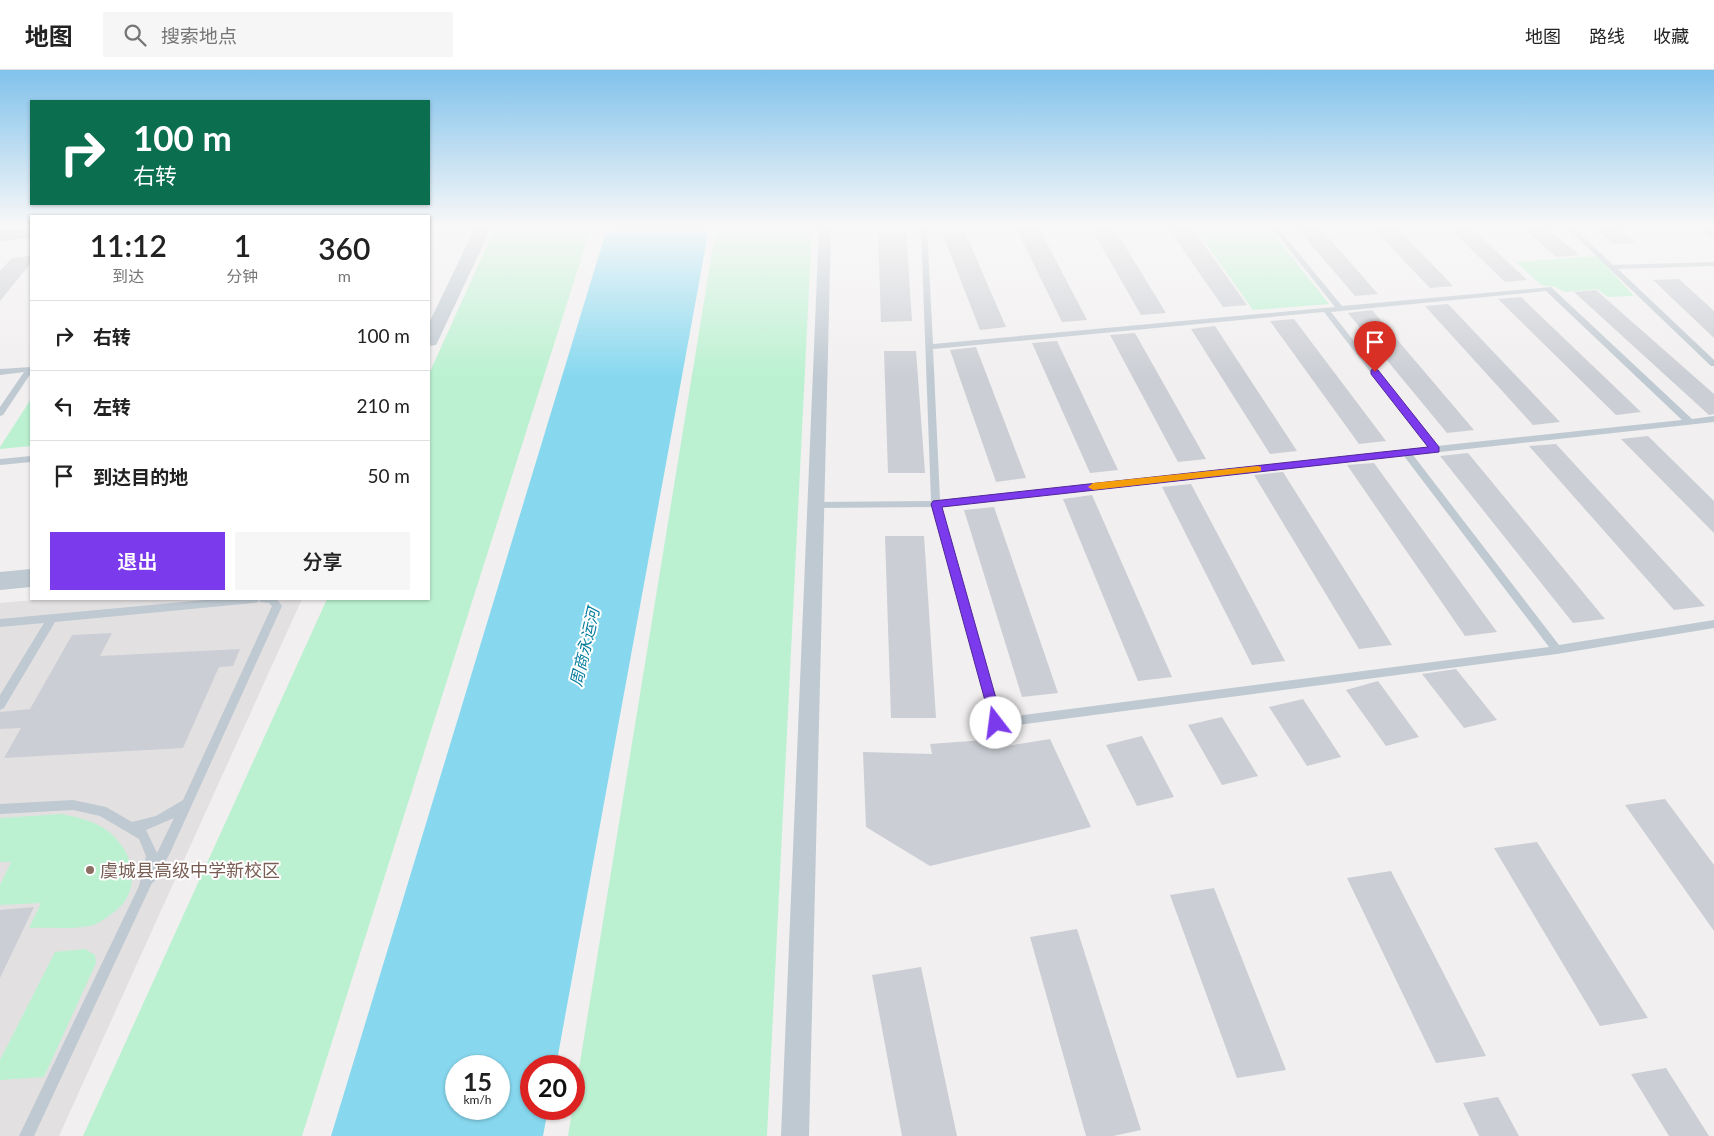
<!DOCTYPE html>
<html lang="zh">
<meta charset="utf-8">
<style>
:root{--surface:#fff;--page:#f6f6f6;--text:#222;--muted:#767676;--line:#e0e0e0;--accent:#7c3aed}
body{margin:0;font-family:Lato,"Noto Sans SC",sans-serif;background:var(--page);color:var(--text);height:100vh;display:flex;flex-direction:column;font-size:19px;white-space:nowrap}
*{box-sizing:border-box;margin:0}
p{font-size:16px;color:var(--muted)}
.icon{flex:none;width:28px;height:28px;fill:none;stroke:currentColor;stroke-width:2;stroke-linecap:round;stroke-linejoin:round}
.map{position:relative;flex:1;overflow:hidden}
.panel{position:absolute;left:30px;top:145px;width:400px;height:385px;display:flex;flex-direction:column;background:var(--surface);border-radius:0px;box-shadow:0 1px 4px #0004}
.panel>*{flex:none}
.hud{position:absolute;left:30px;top:30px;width:400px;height:105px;border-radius:0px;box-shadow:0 1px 4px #0004;background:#0b6e4f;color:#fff;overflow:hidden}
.speed{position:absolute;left:445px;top:985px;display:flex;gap:10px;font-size:25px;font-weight:700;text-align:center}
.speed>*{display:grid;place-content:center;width:65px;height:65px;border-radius:50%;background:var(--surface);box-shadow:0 1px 4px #0004;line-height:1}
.speed small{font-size:12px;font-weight:400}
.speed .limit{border:8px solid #d22;background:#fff;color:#111}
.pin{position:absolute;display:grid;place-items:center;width:42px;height:42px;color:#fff;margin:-51px -21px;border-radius:50% 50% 50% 0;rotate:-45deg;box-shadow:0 0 5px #0007}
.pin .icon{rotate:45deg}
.me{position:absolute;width:55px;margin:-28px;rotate:345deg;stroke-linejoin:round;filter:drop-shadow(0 0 4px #0008)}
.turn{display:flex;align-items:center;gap:18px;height:105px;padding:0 20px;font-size:22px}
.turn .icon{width:65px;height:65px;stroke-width:2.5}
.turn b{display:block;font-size:35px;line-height:42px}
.eta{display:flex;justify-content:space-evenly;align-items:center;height:85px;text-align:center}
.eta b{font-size:30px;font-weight:600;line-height:35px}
.primary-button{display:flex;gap:10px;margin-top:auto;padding:10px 20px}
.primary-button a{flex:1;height:58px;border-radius:0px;background:var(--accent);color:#fff;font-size:20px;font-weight:600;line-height:58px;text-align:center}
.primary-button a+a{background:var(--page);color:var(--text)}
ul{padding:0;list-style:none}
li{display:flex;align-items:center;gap:15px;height:70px;padding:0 20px;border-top:1px solid var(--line)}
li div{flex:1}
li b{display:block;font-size:19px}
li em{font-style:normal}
header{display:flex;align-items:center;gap:30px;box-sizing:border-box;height:70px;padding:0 25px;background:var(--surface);border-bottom:1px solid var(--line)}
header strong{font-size:24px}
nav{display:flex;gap:28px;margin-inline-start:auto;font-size:18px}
.search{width:350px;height:45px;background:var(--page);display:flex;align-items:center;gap:12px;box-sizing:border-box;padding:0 18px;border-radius:0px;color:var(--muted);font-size:19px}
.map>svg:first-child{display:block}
.education{fill:#e3e0e1}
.green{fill:#bbf1d1}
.water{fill:#87d8ef;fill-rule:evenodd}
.building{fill:#cbced4}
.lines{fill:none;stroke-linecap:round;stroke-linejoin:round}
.service{fill:#bfc9d1;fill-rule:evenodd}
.minor{fill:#bfc9d1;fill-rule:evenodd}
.tertiary{fill:#bfc9d1;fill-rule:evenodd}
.primary{fill:#adbecf;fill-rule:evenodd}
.route{fill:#7c3aed;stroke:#51269a}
.slow{fill:#f59e0b}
.education-dot{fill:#8d6e63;stroke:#fff;stroke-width:2}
.labels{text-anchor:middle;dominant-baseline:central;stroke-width:4;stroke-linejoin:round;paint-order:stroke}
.water-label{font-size:16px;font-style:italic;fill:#087e9f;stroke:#fff}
.near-education-label{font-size:18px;fill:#785e54;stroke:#fff;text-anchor:start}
</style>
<header>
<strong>地图</strong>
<div class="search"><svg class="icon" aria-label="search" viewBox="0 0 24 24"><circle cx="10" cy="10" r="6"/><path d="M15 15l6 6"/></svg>搜索地点</div>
<nav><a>地图</a><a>路线</a><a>收藏</a></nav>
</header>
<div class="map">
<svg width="1714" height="1066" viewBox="0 0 1714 1066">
<rect width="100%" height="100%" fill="#f1efef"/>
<path class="education" d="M44 529H302L59 1066H0V533Z"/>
<path class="green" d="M495 158H591L302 1066H83L327 529H429V304Z
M716 158H812L767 1066H568Z
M1195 158H1269L1329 234 1253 240Z
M1597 186 1634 226 1608 227 1597 219 1565 222 1555 217 1541 215 1516 192Z
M31 329V376L0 379V377Z
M62 744C76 747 90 750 102 757 136 778 146 825 107 847 103 850 98 853 94 855 74 860 50 857 29 858L41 833 0 835V815L11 792H0V748Z
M85 879 95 885 96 893 44 1007 0 1010V990L55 882Z"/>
<path class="water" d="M614 158H709L556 996H531V1039H548L543 1066H331L605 165ZM456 996H499V1039H456Z"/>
<path class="building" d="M1016 158H1039L1087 250 1062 252Z
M1091 158H1114L1166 243 1141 245Z
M1168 158H1192L1247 235 1223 237Z
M1297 158H1320L1378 224 1355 226Z
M1373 158H1397L1453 216 1430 218Z
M1449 158H1472L1527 210 1505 212Z
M1523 158H1547L1579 185 1556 187Z
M1595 158H1619L1636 173 1613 174Z
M964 160 1006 257 980 260 942 162Z
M878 161H906L912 251 881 252Z
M31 186V193L0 231V201L12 188Z
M1679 209 1714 241V268L1653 210Z
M1596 220 1714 324V344L1709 345 1574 222Z
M1521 227 1641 342 1616 345 1498 229Z
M1448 234 1560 352 1533 355 1425 236Z
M1372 240 1474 360 1447 363 1348 243Z
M1294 249 1386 371 1359 374 1270 251Z
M1215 256 1297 381 1270 384 1191 259Z
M1135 263 1206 389 1178 392 1110 265Z
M1057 271 1118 400 1090 403 1032 273Z
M976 277 1026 408 996 412 950 280Z
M884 281H916L925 403H888Z
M1648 366 1714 431V463L1621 369Z
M1556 374 1705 536 1674 540 1529 376Z
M1468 383 1605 549 1573 553 1440 386Z
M1374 393 1497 562 1465 566 1347 395Z
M1283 402 1392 575 1359 579 1254 405Z
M1191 414 1285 591 1252 595 1162 417Z
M1092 425 1172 607 1138 611 1063 429Z
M994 437 1058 623 1022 627 964 440Z
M885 466H924L936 648H891Z
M112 563 100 586 240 579 233 596 219 597 183 678 4 688 21 658 0 659V642L30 639 72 565Z
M1456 599 1497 650 1464 658 1422 604Z
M1378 611 1419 667 1386 676 1346 620Z
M1303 629 1341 687 1307 696 1269 637Z
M1222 647 1258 706 1222 715 1188 655Z
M1142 666 1174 727 1137 736 1106 675Z
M1050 669 1091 757 930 796 866 757 863 682 932 684 930 674 984 670 989 679Z
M1665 729 1714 795V861L1625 735Z
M1537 772 1648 948 1600 956 1494 778Z
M1391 801 1486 986 1436 993 1347 808Z
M1214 818 1286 1000 1237 1008 1170 825Z
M34 837 0 908V840Z
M1077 859 1141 1060 1113 1066H1086L1030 867Z
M921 897 957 1066H902L872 905Z
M1666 998 1709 1066H1669L1631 1004Z
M1498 1027 1519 1066H1479L1463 1033Z"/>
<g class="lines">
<path class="service" d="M921 158H927L933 274 1335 237 1272 158H1278L1342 236 1551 217 1692 349 1714 346V352L1413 385 1559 575 1714 550V558L1557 584 996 658 992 656 932 437 816 438 811 435 816 432 931 431ZM1546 221 1682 350 1437 376 1331 242ZM1324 242 1428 377 940 430 933 279ZM1404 386 1549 577 1000 648 941 437Z
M1567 158H1574L1613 195 1714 192V196L1618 199 1714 290V296H1711Z
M31 297V303L3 345 0 346V337L24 302 0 305V299Z
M31 386V392L0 395V389Z
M216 529H259L258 532 254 533 55 552 4 638 0 640V625L44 553 0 557V549Z
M259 529H277L282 536 170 783 154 812 152 813 34 1066H19L139 816 146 786 139 769 100 746 73 740 0 744V734L73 730 106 737 132 752 156 746 183 730 272 536 269 533 260 532ZM174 748 157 783 146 760Z"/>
<path class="minor" d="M819 158H831L809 1066H781Z"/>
<path class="tertiary" d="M475 158H491L438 271 436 275 429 276V253Z
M31 499V517L0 520V502Z"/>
<path class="primary" d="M31 158V168L0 171V159Z
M1702 158H1714V167L1707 165Z"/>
</g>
<linearGradient id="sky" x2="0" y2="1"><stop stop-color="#81c2eb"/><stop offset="0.51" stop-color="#f9f8f8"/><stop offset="1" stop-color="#f9f8f8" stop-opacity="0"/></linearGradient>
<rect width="1714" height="307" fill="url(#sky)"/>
<path class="route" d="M1375 299 1378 300 1439 377V382L942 437 1003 653 1001 656 996 658 992 656 931 434 933 431 1428 377 1371 304V300Z"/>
<path class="slow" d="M1258 396 1261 397V401L1093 420 1088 417 1093 413Z"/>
<circle class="education-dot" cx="90" cy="800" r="5"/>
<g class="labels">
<g class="water-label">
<text transform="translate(584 577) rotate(-77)">周商永运河</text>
</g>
<g class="near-education-label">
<text x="100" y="800">虞城县高级中学新校区</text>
</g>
</g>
</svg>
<div class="speed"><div>15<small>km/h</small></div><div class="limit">20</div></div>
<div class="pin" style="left:1375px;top:302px;background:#d93025"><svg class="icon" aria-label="arrive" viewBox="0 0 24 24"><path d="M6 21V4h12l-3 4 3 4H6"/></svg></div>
<svg class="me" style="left:996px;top:653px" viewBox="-20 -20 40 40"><circle r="19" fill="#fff"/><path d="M0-13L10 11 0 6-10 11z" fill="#7c3aed"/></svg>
<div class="hud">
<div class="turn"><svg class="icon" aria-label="right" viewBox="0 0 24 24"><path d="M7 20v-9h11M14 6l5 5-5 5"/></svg><div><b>100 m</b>右转</div></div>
</div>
<section class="panel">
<div class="eta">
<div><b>11:12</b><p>到达</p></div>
<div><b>1</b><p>分钟</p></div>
<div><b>360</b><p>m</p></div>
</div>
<ul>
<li><svg class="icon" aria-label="right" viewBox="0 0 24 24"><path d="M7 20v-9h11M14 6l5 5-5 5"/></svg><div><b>右转</b></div><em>100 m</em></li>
<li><svg class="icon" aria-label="left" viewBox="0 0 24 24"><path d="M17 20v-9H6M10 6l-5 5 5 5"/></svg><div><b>左转</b></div><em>210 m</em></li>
<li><svg class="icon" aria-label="arrive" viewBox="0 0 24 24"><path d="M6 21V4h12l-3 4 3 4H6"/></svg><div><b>到达目的地</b></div><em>50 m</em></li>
</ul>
<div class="primary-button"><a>退出</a><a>分享</a></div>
</section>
</div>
